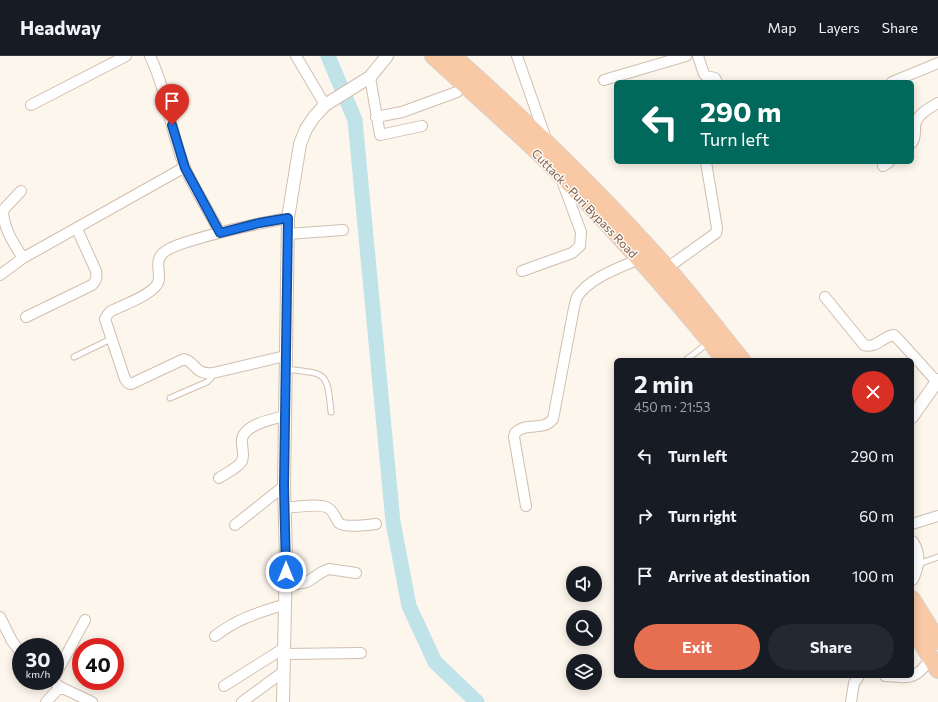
<!DOCTYPE html>
<meta charset="utf-8">
<style>
:root{--surface:#171b24;--page:#242831;--text:#f1f3f6;--muted:#9ea1a6;--line:#363941;--accent:#e76f51}
body{margin:0;font-family:Commissioner,sans-serif;background:var(--page);color:var(--text);height:100vh;display:flex;flex-direction:column;font-size:15px;white-space:nowrap}
*{box-sizing:border-box;margin:0}
p{font-size:13px;color:var(--muted)}
.icon{flex:none;width:22px;height:22px;fill:none;stroke:currentColor;stroke-width:2;stroke-linecap:round;stroke-linejoin:round}
.map{position:relative;flex:1;overflow:hidden}
.details{position:absolute;left:614px;top:302px;width:300px;height:320px;display:flex;flex-direction:column;background:var(--surface);border-radius:6px;box-shadow:0 2px 10px #0003}
.details>*{flex:none}
.banner{position:absolute;left:614px;top:24px;width:300px;height:84px;border-radius:6px;box-shadow:0 2px 10px #0003;background:#00695c;color:#fff;overflow:hidden}
.controls{position:absolute;left:566px;top:510px;display:grid;gap:8px}
.controls a{display:grid;place-items:center;width:36px;height:36px;border-radius:50%;background:var(--surface);box-shadow:0 2px 10px #0003;font-size:20px}
.speed{position:absolute;left:12px;top:582px;display:flex;gap:8px;font-size:20px;font-weight:700;text-align:center}
.speed>*{display:grid;place-content:center;width:52px;height:52px;border-radius:50%;background:var(--surface);box-shadow:0 2px 10px #0003;line-height:1}
.speed small{font-size:10px;font-weight:400}
.speed .limit{border:6px solid #d22;background:#fff;color:#111}
.pin{position:absolute;display:grid;place-items:center;width:34px;height:34px;color:#fff;margin:-41px -17px;border-radius:50% 50% 50% 0;rotate:-45deg;box-shadow:0 0 4px #0007}
.pin .icon{rotate:45deg}
.me{position:absolute;width:44px;margin:-22px;rotate:0deg;stroke-linejoin:round;filter:drop-shadow(0 0 3px #0008)}
.turn{display:flex;align-items:center;gap:14px;height:84px;padding:0 20px;font-size:18px}
.turn .icon{width:52px;height:52px;stroke-width:2.5}
.turn b{display:block;font-size:28px;line-height:34px}
.round{display:grid;place-items:center;flex:none;width:42px;height:42px;border-radius:21px;background:var(--page)}
.overview{display:flex;align-items:center;justify-content:space-between;height:68px;padding:0 20px}
h1{font-size:24px;font-weight:700;line-height:30px}
.primary-button{display:flex;gap:8px;margin-top:auto;padding:8px 20px}
.primary-button a{flex:1;height:46px;border-radius:24px;background:var(--accent);color:#fff;font-size:16px;font-weight:700;line-height:46px;text-align:center}
.primary-button a+a{background:var(--page);color:var(--text)}
ul{padding:0;list-style:none}
li{display:flex;align-items:center;gap:12px;height:60px;padding:0 20px}
li div{flex:1}
li b{display:block;font-size:15px}
li em{font-style:normal}
header{display:flex;align-items:center;gap:24px;box-sizing:border-box;height:56px;padding:0 20px;background:var(--surface);border-bottom:1px solid var(--line)}
header strong{font-size:19px}
nav{display:flex;gap:22px;margin-inline-start:auto;font-size:14px}
.map>svg:first-child{display:block}
.lines{fill:none;stroke-linecap:round;stroke-linejoin:round}
.river{stroke:#bfe3e8;stroke-width:15}
.service-casing{stroke:#d1beb0;stroke-width:7}
.minor-casing{stroke:#d1beb0;stroke-width:12}
.tertiary-casing{stroke:#d1beb0;stroke-width:14}
.trunk-casing{stroke:#dad1cd;stroke-width:18}
.service{stroke:#fff;stroke-width:5}
.minor{stroke:#fff;stroke-width:10}
.tertiary{stroke:#fff;stroke-width:12}
.trunk{stroke:#f9c8a4;stroke-width:16}
.route-casing{stroke:#114b97;stroke-width:10}
.route{stroke:#1a73e8;stroke-width:7}
.labels{text-anchor:middle;dominant-baseline:central;stroke-width:3;stroke-linejoin:round;paint-order:stroke}
.street-label{font-size:12px;fill:#7a5c4d;stroke:#fffaf3}
</style>
<header>
<strong>Headway</strong>
<nav><a>Map</a><a>Layers</a><a>Share</a></nav>
</header>
<div class="map">
<svg width="938" height="646" viewBox="0 0 938 646">
<rect width="100%" height="100%" fill="#fdf6ec"/>
<g class="lines">
<path class="river" d="M328 0 355 64 393 466 409 550 435 606 477 646"/>
<defs>
<path id="service" d="M74 301 111 283
M686 304 708 287
M286 313C326 318 327 314 331 356
M170 342 207 326 211 322 213 317
M918 508 938 501"/>
<path id="minor" d="M150 0C167 35 170 76 185 112 195 134 209 155 220 177
M296 0 325 49
M517 0 546 83
M698 0 704 18 706 20 715 22 717 26
M370 21 380 79 422 70
M604 24 686 0
M892 26 938 7
M31 49 126 0
M376 61 402 56 457 36
M912 87C915 82 915 78 915 72 915 59 928 53 938 47
M883 110 889 106
M21 135 3 154C3 172 14 188 23 202
M288 178 343 174
M667 212 716 177 717 172 706 106
M522 215 572 197 580 190 581 176 561 122
M0 219 23 202 185 111
M825 241 864 289C876 293 883 280 894 279L900 285 937 326
M26 261 92 229C97 224 97 221 96 215L77 173
M285 300 213 317C193 319 197 306 184 303L131 328 128 327 125 323 105 263 108 258 111 255C123 249 156 238 159 224 160 215 155 206 162 198 169 191 181 188 190 185 222 175 255 168 288 162
M219 422C226 417 238 412 242 405 245 398 241 390 242 383 245 368 273 363 285 360
M526 450 514 381 515 377C528 365 543 376 553 363L573 257C574 252 575 246 577 241 589 222 619 212 639 203
M285 452C296 451 320 447 328 452 334 455 335 462 339 467 345 472 367 469 376 468
M912 468 938 460
M235 469 284 430
M286 530 307 526 322 516 329 513 356 517
M0 561 12 585 21 597
M215 580C238 562 258 557 286 548
M284 598 361 597
M55 620 85 564
M885 620C910 622 916 624 931 602
M53 625 60 631 92 646
M224 630 284 592
M46 646 60 631
M242 646 283 616
M851 646 854 627 859 620"/>
<path id="tertiary" d="M912 361 938 324
M912 486C920 498 918 511 912 523
M283 646 286 501 284 430 288 162 300 88 306 73 314 61 325 49 370 21 387 0"/>
<path id="trunk" d="M433 0C471 35 510 69 547 105 610 168 669 235 725 304
M453 0C528 67 601 137 667 212 693 242 717 273 742 304
M912 543 938 585
M912 571 938 614"/>
</defs>
<use href="#service" class="service-casing"/>
<use href="#minor" class="minor-casing"/>
<use href="#tertiary" class="tertiary-casing"/>
<use href="#trunk" class="trunk-casing"/>
<use href="#service" class="service"/>
<use href="#minor" class="minor"/>
<use href="#tertiary" class="tertiary"/>
<use href="#trunk" class="trunk"/>
</g>
<g class="lines">
<defs>
<path id="route" d="M172 69 185 112 220 177 259 167 288 162 284 430 286 516"/>
</defs>
<use href="#route" class="route-casing"/>
<use href="#route" class="route"/>
</g>
<g class="labels">
<g class="street-label">
<text transform="translate(585 147) rotate(46)">Cuttack - Puri Bypass Road</text>
</g>
</g>
</svg>
<div class="controls">
<a><svg class="icon" aria-label="sound" viewBox="0 0 24 24"><path d="M4 9h4l5-4v14l-5-4H4zM17 9q2 3 0 6"/></svg></a>
<a><svg class="icon" aria-label="search" viewBox="0 0 24 24"><circle cx="10" cy="10" r="6"/><path d="M15 15l6 6"/></svg></a>
<a><svg class="icon" aria-label="layers" viewBox="0 0 24 24"><path d="M12 4l9 5-9 5-9-5zM3 14l9 5 9-5"/></svg></a>
</div>
<div class="speed"><div>30<small>km/h</small></div><div class="limit">40</div></div>
<div class="pin" style="left:172px;top:69px;background:#d93025"><svg class="icon" aria-label="arrive" viewBox="0 0 24 24"><path d="M6 21V4h12l-3 4 3 4H6"/></svg></div>
<svg class="me" style="left:286px;top:516px" viewBox="-20 -20 40 40"><circle r="17" fill="#1a73e8" stroke="#fff" stroke-width="3"/><path d="M0-11L8 9 0 5-8 9z" fill="#fff"/></svg>
<div class="banner">
<div class="turn"><svg class="icon" aria-label="left" viewBox="0 0 24 24"><path d="M17 20v-9H6M10 6l-5 5 5 5"/></svg><div><b>290 m</b>Turn left</div></div>
</div>
<section class="details">
<div class="overview"><div><h1>2 min</h1><p>450 m · 21:53</p></div><a class="round" style="background:#d93025;color:#fff"><svg class="icon" aria-label="close" viewBox="0 0 24 24"><path d="M6 6l12 12M18 6L6 18"/></svg></a></div>
<ul>
<li><svg class="icon" aria-label="left" viewBox="0 0 24 24"><path d="M17 20v-9H6M10 6l-5 5 5 5"/></svg><div><b>Turn left</b></div><em>290 m</em></li>
<li><svg class="icon" aria-label="right" viewBox="0 0 24 24"><path d="M7 20v-9h11M14 6l5 5-5 5"/></svg><div><b>Turn right</b></div><em>60 m</em></li>
<li><svg class="icon" aria-label="arrive" viewBox="0 0 24 24"><path d="M6 21V4h12l-3 4 3 4H6"/></svg><div><b>Arrive at destination</b></div><em>100 m</em></li>
</ul>
<div class="primary-button"><a>Exit</a><a>Share</a></div>
</section>
</div>
